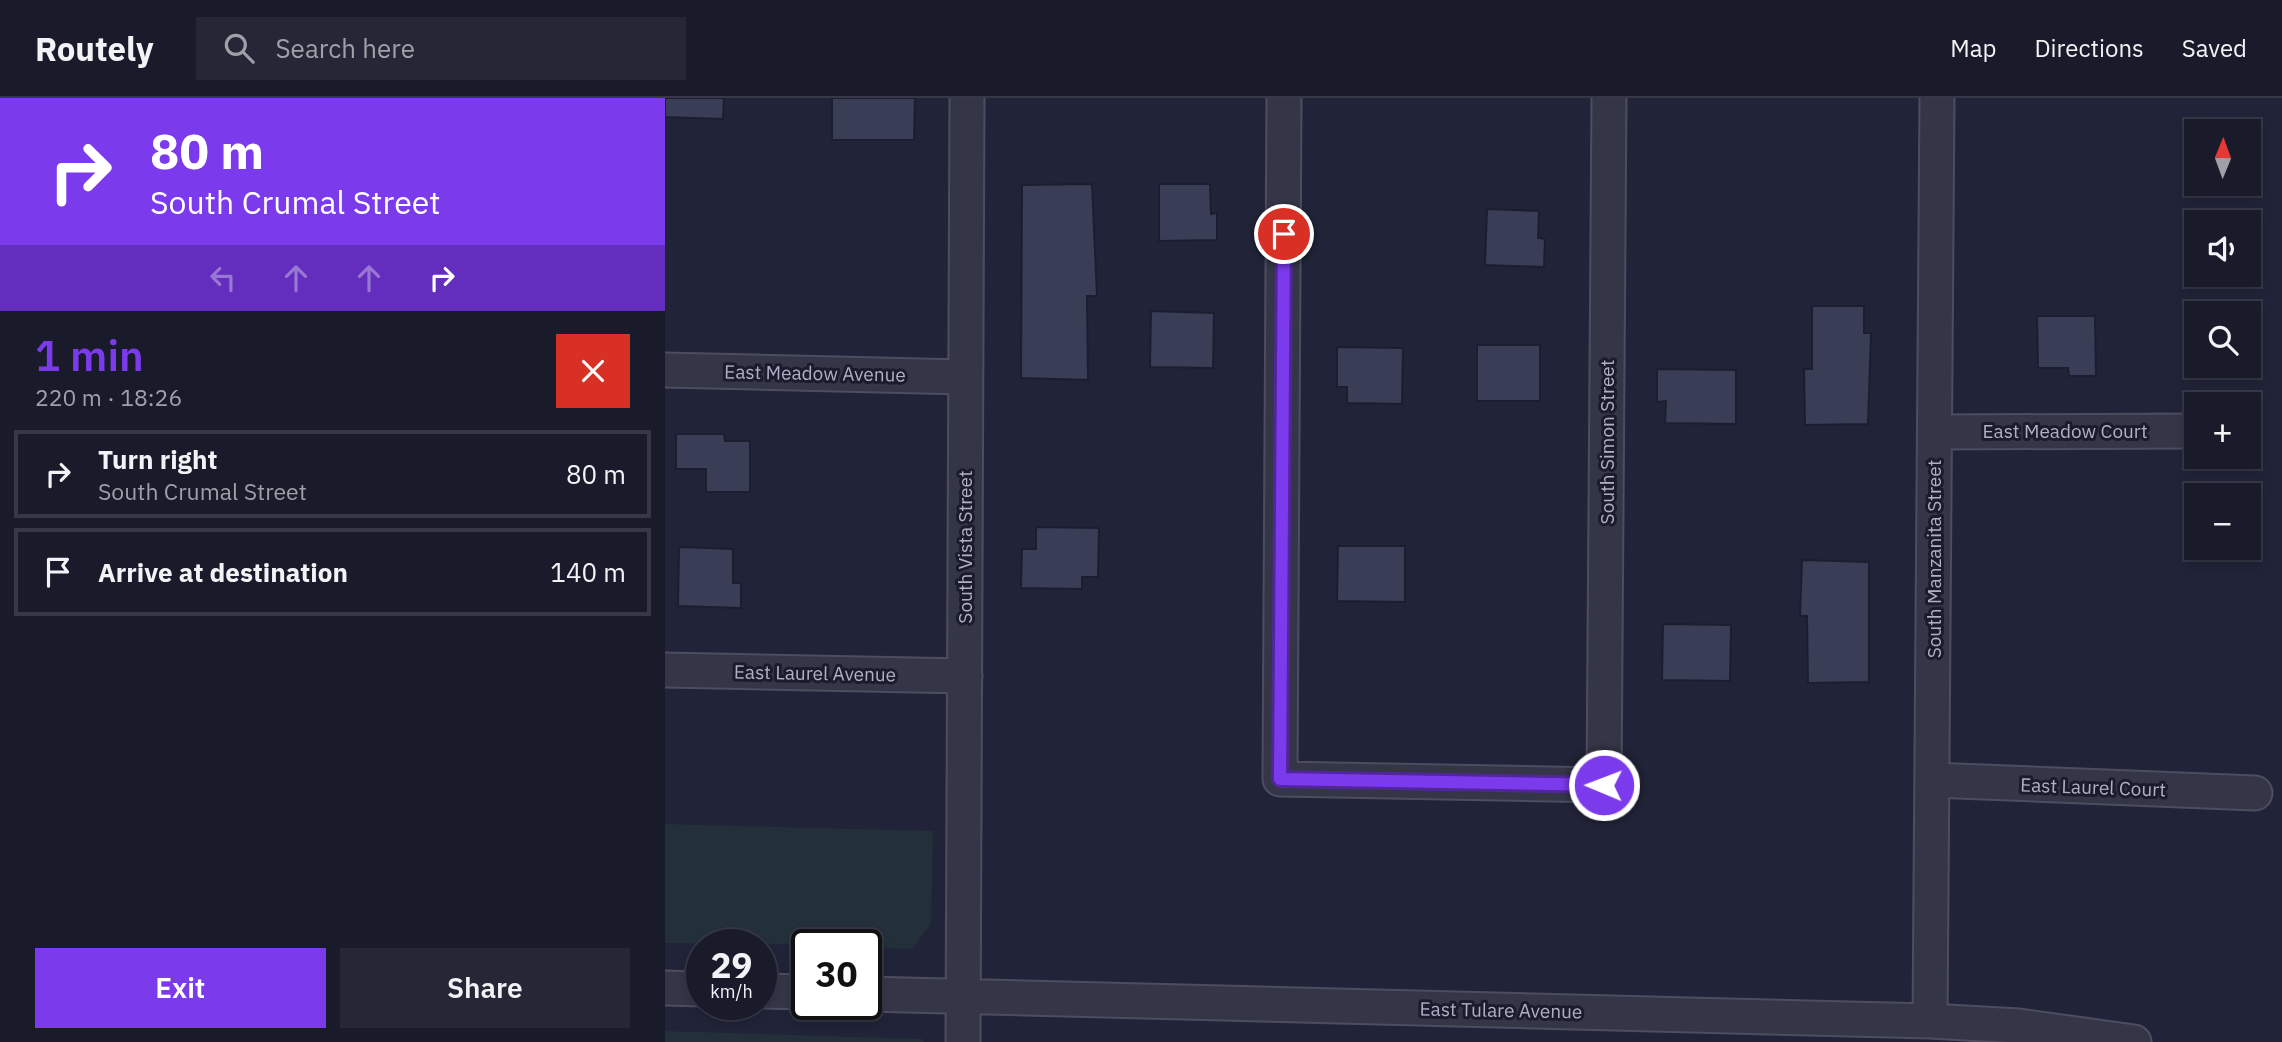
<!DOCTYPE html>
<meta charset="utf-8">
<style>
:root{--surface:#191a2a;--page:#262736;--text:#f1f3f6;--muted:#9fa1a8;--line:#373847;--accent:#7c3aed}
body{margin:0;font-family:"IBM Plex Sans",sans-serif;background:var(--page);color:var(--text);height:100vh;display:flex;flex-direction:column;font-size:26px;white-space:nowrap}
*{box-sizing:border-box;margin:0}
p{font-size:23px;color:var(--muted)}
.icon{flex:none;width:38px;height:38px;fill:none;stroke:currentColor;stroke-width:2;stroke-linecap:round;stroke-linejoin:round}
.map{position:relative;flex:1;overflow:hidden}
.panel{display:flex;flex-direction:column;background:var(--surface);width:665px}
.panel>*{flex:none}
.banner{background:#7c3aed;color:#fff;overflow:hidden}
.needle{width:46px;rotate:1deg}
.fabs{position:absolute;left:1519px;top:21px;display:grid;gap:14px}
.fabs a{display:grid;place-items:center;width:77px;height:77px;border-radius:0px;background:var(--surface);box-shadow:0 4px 10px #0003,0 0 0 2px var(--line);font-size:35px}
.speed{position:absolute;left:21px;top:831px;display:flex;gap:14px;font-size:35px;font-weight:700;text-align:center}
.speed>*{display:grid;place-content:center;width:91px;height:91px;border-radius:50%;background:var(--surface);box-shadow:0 4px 10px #0003,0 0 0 2px var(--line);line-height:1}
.speed small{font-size:18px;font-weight:400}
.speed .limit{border:4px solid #111;border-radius:10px;background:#fff;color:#111}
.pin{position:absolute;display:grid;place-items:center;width:60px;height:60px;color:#fff;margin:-30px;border:4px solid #fff;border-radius:50%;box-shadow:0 2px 7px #0007}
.me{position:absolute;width:77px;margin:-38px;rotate:271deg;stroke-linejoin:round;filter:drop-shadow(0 0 5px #0008)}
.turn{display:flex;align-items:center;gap:24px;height:147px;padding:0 35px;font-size:32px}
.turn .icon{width:91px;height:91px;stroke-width:2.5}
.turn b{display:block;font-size:49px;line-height:60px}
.lanes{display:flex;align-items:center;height:66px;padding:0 35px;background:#0003;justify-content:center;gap:35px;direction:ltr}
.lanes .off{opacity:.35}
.round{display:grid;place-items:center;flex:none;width:74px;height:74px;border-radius:0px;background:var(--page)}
.summary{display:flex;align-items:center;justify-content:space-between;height:119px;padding:0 35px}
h1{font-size:42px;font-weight:600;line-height:52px;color:var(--accent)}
.action{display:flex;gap:14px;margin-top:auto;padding:14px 35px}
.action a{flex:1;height:80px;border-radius:0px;background:var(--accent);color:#fff;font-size:28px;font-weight:600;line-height:80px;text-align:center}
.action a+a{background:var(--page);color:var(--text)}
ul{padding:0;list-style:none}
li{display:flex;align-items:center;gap:21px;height:88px;margin:0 14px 10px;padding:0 21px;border:4px solid var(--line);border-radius:0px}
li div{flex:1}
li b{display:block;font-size:26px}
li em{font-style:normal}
header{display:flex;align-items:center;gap:42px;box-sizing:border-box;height:98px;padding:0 35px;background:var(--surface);border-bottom:2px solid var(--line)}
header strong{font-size:33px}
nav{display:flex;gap:38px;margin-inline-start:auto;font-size:24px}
.search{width:490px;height:63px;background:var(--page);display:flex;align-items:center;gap:18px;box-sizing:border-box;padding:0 24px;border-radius:0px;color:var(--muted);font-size:26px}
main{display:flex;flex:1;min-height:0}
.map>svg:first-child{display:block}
.green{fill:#232f39}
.building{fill:#3a3d56;stroke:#1c1e2f;stroke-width:2}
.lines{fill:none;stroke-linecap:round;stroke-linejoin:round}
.minor-casing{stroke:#4c4e60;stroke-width:37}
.minor{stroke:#343648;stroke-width:33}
.route-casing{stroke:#51269a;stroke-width:18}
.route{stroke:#7c3aed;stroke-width:12}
.labels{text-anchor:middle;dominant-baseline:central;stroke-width:6;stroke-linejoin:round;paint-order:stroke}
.street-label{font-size:19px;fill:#afb0c5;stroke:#1a1c2d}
</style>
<header>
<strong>Routely</strong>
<div class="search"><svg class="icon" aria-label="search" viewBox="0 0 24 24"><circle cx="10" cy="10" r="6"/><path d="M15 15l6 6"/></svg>Search here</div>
<nav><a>Map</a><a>Directions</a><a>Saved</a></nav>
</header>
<main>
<section class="panel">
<div class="banner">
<div class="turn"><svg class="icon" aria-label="right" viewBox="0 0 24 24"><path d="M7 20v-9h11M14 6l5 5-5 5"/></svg><div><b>80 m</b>South Crumal Street</div></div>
<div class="lanes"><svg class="icon off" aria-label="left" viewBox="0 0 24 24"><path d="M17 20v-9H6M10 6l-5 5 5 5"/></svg><svg class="icon off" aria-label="ahead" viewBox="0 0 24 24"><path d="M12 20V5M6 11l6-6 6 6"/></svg><svg class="icon off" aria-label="ahead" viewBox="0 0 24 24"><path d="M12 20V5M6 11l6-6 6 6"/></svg><svg class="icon" aria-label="right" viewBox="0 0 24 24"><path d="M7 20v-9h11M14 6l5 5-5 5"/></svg></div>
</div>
<div class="summary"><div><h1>1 min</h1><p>220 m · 18:26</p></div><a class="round" style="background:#d93025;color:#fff"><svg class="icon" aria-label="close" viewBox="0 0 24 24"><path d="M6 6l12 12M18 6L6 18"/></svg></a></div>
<ul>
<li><svg class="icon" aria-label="right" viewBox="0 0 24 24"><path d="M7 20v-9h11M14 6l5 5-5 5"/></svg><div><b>Turn right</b><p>South Crumal Street</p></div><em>80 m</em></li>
<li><svg class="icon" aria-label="arrive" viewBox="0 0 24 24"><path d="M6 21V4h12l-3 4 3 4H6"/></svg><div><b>Arrive at destination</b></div><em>140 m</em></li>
</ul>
<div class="action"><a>Exit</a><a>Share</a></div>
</section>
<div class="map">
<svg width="1617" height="944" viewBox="0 0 1617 944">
<rect width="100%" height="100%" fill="#212338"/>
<path class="green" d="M0 726 268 733 266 826 247 851 201 850V847L0 845Z
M0 933 258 941 259 944H0Z"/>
<path class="building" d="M0 0H59L58 21 0 19Z
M167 0H250L249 42H167Z
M427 86 432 198H422L423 282 356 280 357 87Z
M494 86H545L546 116 552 115V142L494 143Z
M822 111 874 113 873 140 880 141 879 169 820 167Z
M1147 208H1199V235H1206L1203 326 1140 327 1139 271H1147Z
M486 213 549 215 548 270 485 269Z
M1372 218H1430L1431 278H1404L1403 270H1373Z
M812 247H875V303H812Z
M672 249 738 250 737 306 682 305V289H672Z
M992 271 1071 272V326L1000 325 1001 303 992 304Z
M11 336H59L60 343H85V394H41V371H11Z
M371 429 434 430 433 479H417V491L356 490 357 451H371Z
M673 448H740V504L672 503Z
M14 449 68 451V485H76V510L13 508Z
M1137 462 1204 464V584L1143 585 1142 518H1135Z
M998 526 1066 527 1065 583 997 582Z"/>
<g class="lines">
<defs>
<path id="minor" d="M619 0 615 681 939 687 944 0
M0 272 299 279
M1270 334 1531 333
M0 572 300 578
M1267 682 1590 695
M0 890 37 891
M96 893 142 894
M201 896 1265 923 1354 928 1469 944
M1265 923 1272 0
M298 944 302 0"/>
</defs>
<use href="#minor" class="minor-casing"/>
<use href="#minor" class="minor"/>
</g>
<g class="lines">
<defs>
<path id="route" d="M619 136 615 681 939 687"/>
</defs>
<use href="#route" class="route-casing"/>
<use href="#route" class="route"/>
</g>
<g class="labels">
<g class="street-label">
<text transform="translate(150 275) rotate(1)">East Meadow Avenue</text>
<text x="1400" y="333">East Meadow Court</text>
<text transform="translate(942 344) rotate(-90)">South Simon Street</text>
<text transform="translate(300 449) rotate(-90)">South Vista Street</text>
<text transform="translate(1269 461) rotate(-90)">South Manzanita Street</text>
<text transform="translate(150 575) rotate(1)">East Laurel Avenue</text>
<text transform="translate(1428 689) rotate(2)">East Laurel Court</text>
<text transform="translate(836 912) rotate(1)">East Tulare Avenue</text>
</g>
</g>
</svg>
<div class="fabs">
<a><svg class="needle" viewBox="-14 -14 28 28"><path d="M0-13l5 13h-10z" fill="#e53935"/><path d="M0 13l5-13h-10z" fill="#9fa1a8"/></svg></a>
<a><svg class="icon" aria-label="sound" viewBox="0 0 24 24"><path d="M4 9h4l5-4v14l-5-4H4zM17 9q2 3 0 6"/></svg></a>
<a><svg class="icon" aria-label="search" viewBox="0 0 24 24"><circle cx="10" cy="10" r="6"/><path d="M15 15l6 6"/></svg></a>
<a>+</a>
<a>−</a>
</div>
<div class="speed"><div>29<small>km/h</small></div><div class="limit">30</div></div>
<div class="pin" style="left:619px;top:136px;background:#d93025"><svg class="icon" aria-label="arrive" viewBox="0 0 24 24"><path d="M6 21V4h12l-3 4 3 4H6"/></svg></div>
<svg class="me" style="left:939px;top:687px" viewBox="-20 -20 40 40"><circle r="17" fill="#7c3aed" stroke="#fff" stroke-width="3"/><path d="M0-11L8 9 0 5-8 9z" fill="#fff"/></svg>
</div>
</main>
